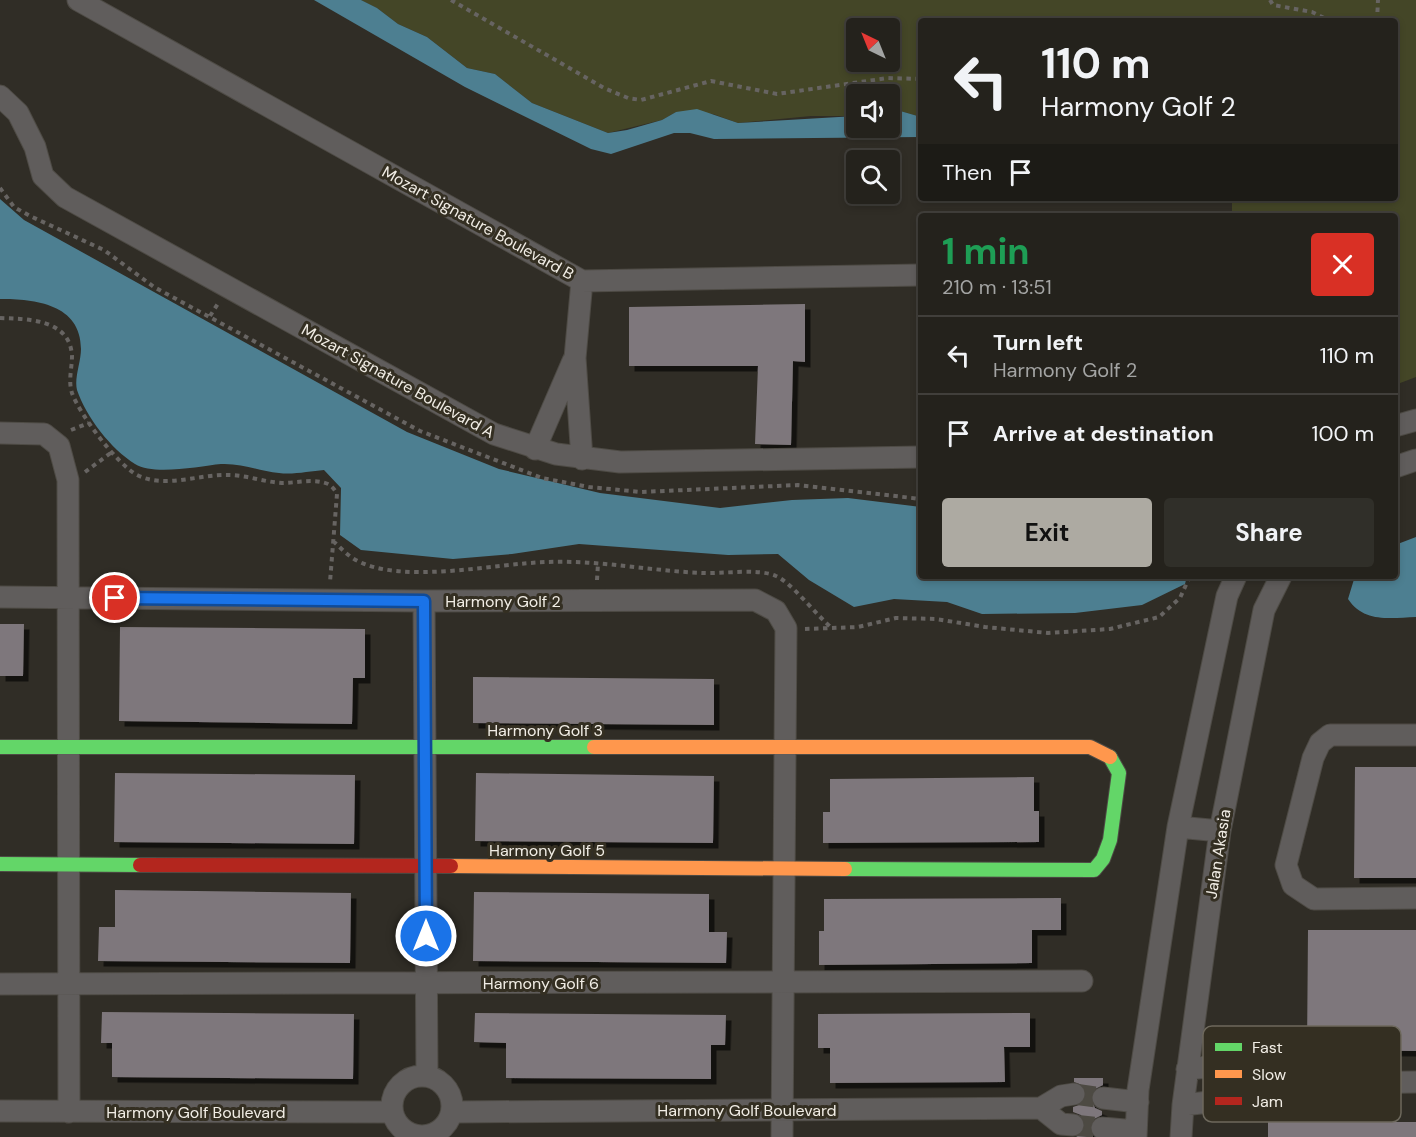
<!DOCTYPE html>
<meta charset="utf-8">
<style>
:root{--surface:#24221c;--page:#302f29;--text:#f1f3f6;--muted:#a3a4a3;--line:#413f3b;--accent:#adaaa2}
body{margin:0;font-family:"DM Sans",sans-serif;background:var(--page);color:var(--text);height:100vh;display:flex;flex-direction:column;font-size:22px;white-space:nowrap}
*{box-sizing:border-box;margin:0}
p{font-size:20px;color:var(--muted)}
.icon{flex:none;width:33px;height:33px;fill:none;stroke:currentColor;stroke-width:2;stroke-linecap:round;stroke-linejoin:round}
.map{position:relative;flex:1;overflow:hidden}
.drawer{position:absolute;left:918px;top:213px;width:480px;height:366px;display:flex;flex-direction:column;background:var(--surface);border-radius:6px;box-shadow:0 3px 9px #0003,0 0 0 2px var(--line)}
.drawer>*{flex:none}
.banner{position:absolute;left:918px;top:18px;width:480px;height:183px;border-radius:6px;box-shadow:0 3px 9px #0003,0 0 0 2px var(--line);background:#24221c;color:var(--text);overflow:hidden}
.needle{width:39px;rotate:317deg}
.controls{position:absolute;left:846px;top:18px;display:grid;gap:12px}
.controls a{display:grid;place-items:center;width:54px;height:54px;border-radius:6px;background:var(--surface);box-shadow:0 3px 9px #0003,0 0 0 2px var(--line);font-size:30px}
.pin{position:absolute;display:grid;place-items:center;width:51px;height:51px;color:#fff;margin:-26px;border:3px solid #fff;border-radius:50%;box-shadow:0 2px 6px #0007}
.me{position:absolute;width:66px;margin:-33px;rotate:0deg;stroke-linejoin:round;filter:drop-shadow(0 0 4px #0008)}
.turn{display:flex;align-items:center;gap:21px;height:126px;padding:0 24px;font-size:27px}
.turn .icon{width:78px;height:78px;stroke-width:2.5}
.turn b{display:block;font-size:42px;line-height:51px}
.then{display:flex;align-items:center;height:57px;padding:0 24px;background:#0003;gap:12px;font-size:22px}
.round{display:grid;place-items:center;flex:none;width:63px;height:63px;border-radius:6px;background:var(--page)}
.headline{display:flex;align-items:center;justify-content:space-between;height:102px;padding:0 24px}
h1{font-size:36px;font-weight:700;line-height:45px;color:#1e9e55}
.primary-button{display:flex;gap:12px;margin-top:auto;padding:12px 24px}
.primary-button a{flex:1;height:69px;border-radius:6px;background:var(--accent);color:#111;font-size:24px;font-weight:700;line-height:69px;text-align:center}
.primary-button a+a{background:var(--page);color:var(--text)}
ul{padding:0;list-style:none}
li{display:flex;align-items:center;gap:18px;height:78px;padding:0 24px;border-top:2px solid var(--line)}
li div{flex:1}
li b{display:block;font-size:22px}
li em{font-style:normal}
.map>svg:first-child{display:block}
.green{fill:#444627;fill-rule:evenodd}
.water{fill:#4d7f91}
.building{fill:#7e777b;filter:url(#shadow)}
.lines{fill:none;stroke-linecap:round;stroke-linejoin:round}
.street-tunnel{stroke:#4d4a43;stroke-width:21;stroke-dasharray:21 10;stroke-linecap:butt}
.street-casing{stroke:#4e4b45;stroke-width:23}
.fast-casing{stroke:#4e4b45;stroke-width:16}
.slow-casing{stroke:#4e4b45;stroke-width:16}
.jam-casing{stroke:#4e4b45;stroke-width:16}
.path{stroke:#676462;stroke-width:4;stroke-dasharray:4.5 4.5;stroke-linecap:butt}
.street{stroke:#605d5c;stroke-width:21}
.fast{stroke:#63d668;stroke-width:14}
.slow{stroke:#ff974d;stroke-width:14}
.jam{stroke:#b3261e;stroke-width:14}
.route-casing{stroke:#114b97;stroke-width:15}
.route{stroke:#1a73e8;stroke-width:10}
.labels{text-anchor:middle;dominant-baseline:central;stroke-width:6;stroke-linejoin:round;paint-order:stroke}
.street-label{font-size:16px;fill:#f1ede5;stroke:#342f22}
.key{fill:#342f22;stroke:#6d685c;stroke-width:1.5}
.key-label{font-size:16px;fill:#f1ede5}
</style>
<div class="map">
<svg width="1416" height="1137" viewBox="0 0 1416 1137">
<defs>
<filter id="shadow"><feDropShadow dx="5.5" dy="5.5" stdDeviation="0" flood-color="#0009"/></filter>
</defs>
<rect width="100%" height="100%" fill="#302d26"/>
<path class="green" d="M361 0H1416V377L1395 385V216H1232V198H1395V21H921V117L890 108V94H856L855 116H811L738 123 713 114 676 112 662 120 608 133 532 103 495 74 467 68 427 37 398 24 377 8ZM856 28H890V62H856Z"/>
<path class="water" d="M314 0H361L377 8 398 24 427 37 467 68 495 74 532 103 608 133 627 130 662 120 676 112 697 109 738 123 856 116V128H890V108L921 117V137L714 139 690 133H674L611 154 591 149 465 87Z
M0 199 24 220 407 432 499 469 600 493 720 508 792 500 848 498 921 507V576H1187L1185 584 1142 605 1075 613 982 614 947 602 894 599 854 607 809 580 778 554 728 555 579 544 512 554 453 559 361 550 340 535 341 488 324 470C310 471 293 475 279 473 259 471 242 463 221 464 200 466 154 476 135 464 111 449 86 417 77 390 74 378 81 362 81 349 81 304 35 299 0 299Z
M1416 537V617C1390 618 1364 623 1348 599L1355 576H1395V545Z"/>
<path class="building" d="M805 304V362L793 361 791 445 755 444 758 366H629V307Z
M0 624H24L23 676H0Z
M120 627 365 629V678H353L352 724 119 721Z
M473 677 714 679V725L473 723Z
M1355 767H1416V878H1354Z
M115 773 355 775 354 844 114 842Z
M476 773 714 776 713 843 475 841Z
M1034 777V811H1039V842L823 843V812H830V779Z
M115 890 351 893 350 963 98 961 99 927H115Z
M474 892 709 894V932H727L726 963 473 961Z
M1061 898V930H1032V963L819 965V931H824V899Z
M1308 930H1416V1051L1307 1050Z
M102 1012 354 1014 353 1079 112 1077V1043H101Z
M475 1013 726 1015 725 1045H711V1079L506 1078V1043L474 1042Z
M1030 1013V1047H1004L1005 1082 830 1083V1048H818V1014Z
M1074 1078H1103V1085L1093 1090 1090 1096 1095 1108 1102 1111V1115L1092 1120 1089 1126 1093 1137H1076L1083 1133 1086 1125 1081 1115 1073 1112V1107L1082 1104 1087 1093 1084 1086 1074 1082Z
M1268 1122H1416V1137H1268Z"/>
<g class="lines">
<path class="street-tunnel" d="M1218 1066 1247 1067
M1074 1094 1103 1098
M1218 1101 1247 1097
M1073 1125 1102 1128"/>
<defs>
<path id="street" d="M78 0 582 281 921 275
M0 96 18 113 35 147 43 176 65 197 494 434 556 454 620 462 921 457
M1395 426 1416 420
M0 433 44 434 59 446 68 480 69 1112
M535 449 573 361
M582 459 575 358 582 281
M1395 467 1416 460
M0 597 424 601 755 600 776 611 786 628 782 1137
M424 601 427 1076
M1416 735H1330L1320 743 1313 758 1286 865 1293 885 1314 899 1416 898
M1178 827 1220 831
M0 984 1082 981
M1247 1067 1257 1066 1287 1084
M1187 1069 1218 1066
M392 1106a30 30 0 1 1 60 0a30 30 0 1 1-60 0Z
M1247 1097 1287 1084 1416 1082
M1103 1098 1138 1102
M1183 1105 1218 1101
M1041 1108 1061 1124 1073 1125
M0 1111 392 1112
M453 1112 1041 1108 1061 1096 1074 1094
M1102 1128 1136 1131
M1136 1137 1138 1090 1178 827 1227 596 1236 576
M1181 1137 1183 1105 1220 831 1264 610 1281 576"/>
<path id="fast" d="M0 747H594
M0 864 140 865
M845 869 1094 870 1103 859 1110 840 1119 773 1110 757"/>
<path id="slow" d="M594 747H1090L1110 757
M451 866 845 869"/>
<path id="jam" d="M140 865 451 866"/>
</defs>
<use href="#street" class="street-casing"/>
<use href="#fast" class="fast-casing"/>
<use href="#slow" class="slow-casing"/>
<use href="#jam" class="jam-casing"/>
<path class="path" d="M451 0 604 88 628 98 641 100 711 81 777 94 888 78 921 79
M1270 0 1273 5 1312 12 1330 21
M1377 21 1378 0
M0 188 14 207 30 216 104 250 154 287 420 431 542 478 589 487 641 492 798 485 921 499
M210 316 219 302
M0 318C28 319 70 319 72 356 72 368 68 381 72 393 80 415 116 463 137 475 165 489 199 474 228 475 246 475 264 482 282 483 297 483 313 478 328 484 332 486 335 490 337 494L330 582
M71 430 89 423
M85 472 112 452
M333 541C340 547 346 554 354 559 400 586 496 563 548 562 600 560 651 571 703 573 723 574 758 568 776 576 791 582 817 616 832 628
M597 580 598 563
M805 629 858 627 896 618 936 619 985 627 1048 633 1110 629 1159 617 1180 598 1190 576"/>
<use href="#street" class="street"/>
<use href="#fast" class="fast"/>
<use href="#slow" class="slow"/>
<use href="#jam" class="jam"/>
</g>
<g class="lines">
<defs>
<path id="route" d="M115 598 424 601 426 936"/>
</defs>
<use href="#route" class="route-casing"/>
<use href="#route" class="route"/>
</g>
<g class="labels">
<g class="street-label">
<text transform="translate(478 223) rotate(29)">Mozart Signature Boulevard B</text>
<text transform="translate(398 381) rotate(29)">Mozart Signature Boulevard A</text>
<text x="503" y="601">Harmony Golf 2</text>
<text x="545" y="730">Harmony Golf 3</text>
<text x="547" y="850">Harmony Golf 5</text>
<text transform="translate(1218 854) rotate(-81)">Jalan Akasia</text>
<text x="541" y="983">Harmony Golf 6</text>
<text x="747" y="1110">Harmony Golf Boulevard</text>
<text x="196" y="1112">Harmony Golf Boulevard</text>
</g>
</g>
<rect x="1203" y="1026" width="198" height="96" rx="9" class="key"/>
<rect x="1215" y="1043" width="27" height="8" fill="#63d668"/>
<rect x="1215" y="1070" width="27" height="8" fill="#ff974d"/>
<rect x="1215" y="1097" width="27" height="8" fill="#b3261e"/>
<g class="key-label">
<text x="1252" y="1053">Fast</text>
<text x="1252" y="1080">Slow</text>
<text x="1252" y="1107">Jam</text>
</g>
</svg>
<div class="controls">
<a><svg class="needle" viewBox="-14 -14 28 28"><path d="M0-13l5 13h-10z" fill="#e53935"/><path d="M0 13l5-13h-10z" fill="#a3a4a3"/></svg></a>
<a><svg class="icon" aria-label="sound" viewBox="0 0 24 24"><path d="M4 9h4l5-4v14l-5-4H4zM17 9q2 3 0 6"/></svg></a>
<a><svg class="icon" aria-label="search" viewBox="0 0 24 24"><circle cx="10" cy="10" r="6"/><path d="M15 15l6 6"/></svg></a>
</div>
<div class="pin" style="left:115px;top:598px;background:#d93025"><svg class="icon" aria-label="arrive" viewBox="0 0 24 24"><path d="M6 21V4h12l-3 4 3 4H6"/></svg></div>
<svg class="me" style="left:426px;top:936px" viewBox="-20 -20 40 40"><circle r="17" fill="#1a73e8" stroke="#fff" stroke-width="3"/><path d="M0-11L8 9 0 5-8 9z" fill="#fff"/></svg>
<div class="banner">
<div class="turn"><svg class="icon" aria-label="left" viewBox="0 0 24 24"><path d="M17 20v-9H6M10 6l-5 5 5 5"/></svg><div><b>110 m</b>Harmony Golf 2</div></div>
<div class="then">Then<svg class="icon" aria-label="arrive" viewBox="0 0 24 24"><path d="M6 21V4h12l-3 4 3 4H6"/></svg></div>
</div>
<section class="drawer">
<div class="headline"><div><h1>1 min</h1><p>210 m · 13:51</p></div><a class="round" style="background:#d93025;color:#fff"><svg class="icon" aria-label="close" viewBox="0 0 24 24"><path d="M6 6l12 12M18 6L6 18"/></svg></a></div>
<ul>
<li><svg class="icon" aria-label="left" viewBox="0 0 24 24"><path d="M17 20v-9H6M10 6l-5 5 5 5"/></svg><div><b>Turn left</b><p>Harmony Golf 2</p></div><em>110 m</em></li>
<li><svg class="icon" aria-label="arrive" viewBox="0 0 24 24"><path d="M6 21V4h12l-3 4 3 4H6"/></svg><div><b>Arrive at destination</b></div><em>100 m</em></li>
</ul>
<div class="primary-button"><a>Exit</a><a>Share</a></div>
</section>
</div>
